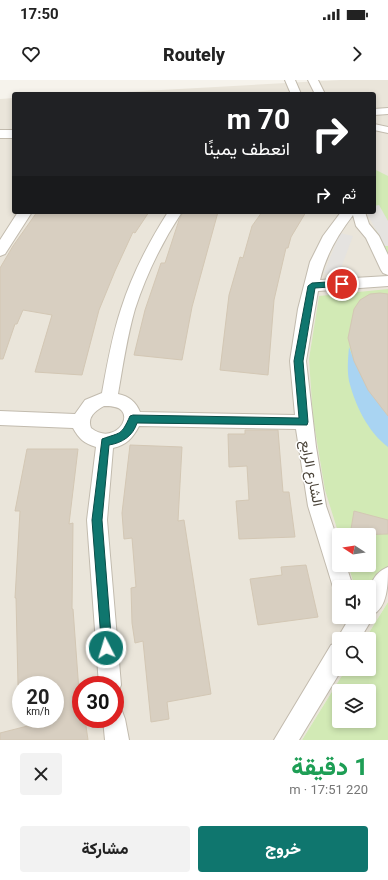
<!DOCTYPE html>
<html lang="ar">
<meta charset="utf-8">
<style>
:root{--surface:#fff;--page:#f2f2f2;--text:#222;--muted:#767676;--accent:#0f766e}
body{margin:0;font-family:Roboto,Vazirmatn,sans-serif;background:var(--page);color:var(--text);direction:rtl;height:100vh;display:flex;flex-direction:column;font-size:15px;white-space:nowrap}
*{box-sizing:border-box;margin:0}
p{font-size:13px;color:var(--muted)}
.icon{flex:none;width:22px;height:22px;fill:none;stroke:currentColor;stroke-width:2;stroke-linecap:round;stroke-linejoin:round}
.map{position:relative;height:660px;overflow:hidden;direction:ltr}
.panel{display:flex;flex-direction:column;background:var(--surface);flex:1}
.panel>*{flex:none}
.hud{position:absolute;left:12px;top:12px;width:364px;height:122px;border-radius:4px;box-shadow:0 2px 6px #0003;direction:rtl;background:#202124;color:#fff;overflow:hidden}
.needle{width:26px;rotate:282deg}
.fabs{position:absolute;left:332px;top:448px;display:grid;gap:8px}
.fabs a{display:grid;place-items:center;width:44px;height:44px;border-radius:4px;background:var(--surface);box-shadow:0 2px 6px #0003;font-size:20px}
.speed{position:absolute;left:12px;top:596px;display:flex;gap:8px;font-size:20px;font-weight:700;text-align:center}
.speed>*{display:grid;place-content:center;width:52px;height:52px;border-radius:50%;background:var(--surface);box-shadow:0 2px 6px #0003;line-height:1}
.speed small{font-size:10px;font-weight:400}
.speed .limit{border:6px solid #d22;background:#fff;color:#111}
.pin{position:absolute;display:grid;place-items:center;width:34px;height:34px;color:#fff;margin:-17px;border:2px solid #fff;border-radius:50%;box-shadow:0 1px 4px #0007}
.me{position:absolute;width:44px;margin:-22px;rotate:355deg;stroke-linejoin:round;filter:drop-shadow(0 0 3px #0008)}
.turn{display:flex;align-items:center;gap:14px;height:84px;padding:0 20px;font-size:18px}
.turn .icon{width:52px;height:52px;stroke-width:2.5}
.turn b{display:block;font-size:28px;line-height:34px}
.then{display:flex;align-items:center;height:38px;padding:0 20px;background:#0003;gap:8px;font-size:15px}
.round{display:grid;place-items:center;flex:none;width:42px;height:42px;border-radius:4px;background:var(--page)}
.head{display:flex;align-items:center;justify-content:space-between;height:68px;padding:0 20px}
h1{font-size:24px;font-weight:800;line-height:30px;color:#1e9e55}
.cta{display:flex;gap:8px;margin-top:auto;padding:8px 20px}
.cta a{flex:1;height:46px;border-radius:4px;background:var(--accent);color:#fff;font-size:16px;font-weight:800;line-height:46px;text-align:center}
.cta a+a{background:var(--page);color:var(--text)}
.status{display:flex;justify-content:space-between;align-items:center;height:28px;padding:0 20px;background:var(--surface);direction:ltr}
.status svg{height:11px;fill:currentColor}
header{display:flex;justify-content:space-between;align-items:center;height:52px;padding:0 20px;background:var(--surface);font-size:18px;font-weight:800}
.map>svg:first-child{display:block}
.residential{fill:#eae5da;fill-rule:evenodd}
.green{fill:#d2eab5;fill-rule:evenodd}
.parking{fill:#e5e3e0}
.water{fill:#a9d4f2}
.building{fill:#d8cfc1;stroke:#d3c7b4}
.lines{fill:none;stroke-linecap:round;stroke-linejoin:round}
.street-casing{stroke:#c2bbae;stroke-width:2}
.street{fill:#fff;fill-rule:evenodd}
.route{fill:#0f766e;stroke:#0a4d48}
.labels{text-anchor:middle;dominant-baseline:central;stroke-width:3;stroke-linejoin:round;paint-order:stroke}
.street-label{font-size:14px;fill:#4b4439;stroke:#fff}
</style>
<div class="status"><b>17:50</b><svg viewBox="0 0 49 12"><path d="M0 12V9h3v3zM5 12V6h3v6zM10 12V3h3v9zM15 12V0h3v12zM26 1h20v11H26zM47 4h2v5h-2z"/></svg></div>
<header><svg class="icon" aria-label="forward" viewBox="0 0 24 24"><path d="M9 5l7 7-7 7"/></svg>Routely<svg class="icon" aria-label="heart" viewBox="0 0 24 24"><path d="M12 20l-8-8c-3-5 5-10 8-4 3-6 11-1 8 4z"/></svg></header>
<div class="map">
<svg width="388" height="660" viewBox="0 0 388 660">
<rect width="100%" height="100%" fill="#f6f3ec"/>
<path class="residential" d="M340 0H388V522L365 559H339V589H346L302 660H0V19L14 18V132H374V14H89ZM339 455H369V485H339ZM339 507H369V537H339ZM21 605H55V639H21ZM81 605H115V639H81Z"/>
<path class="green" d="M374 89 388 96V176L368 132H374Z
M388 209V486L369 514V507H355L348 485H369V455H339L325 410 313 338 309 279 319 216Z
M388 522V660H302L346 589H369V559H365ZM339 611H369V641H339Z"/>
<path class="parking" d="M379 125 388 141V166H385L366 132H374V126Z
M340 153 353 156 338 196 324 193Z"/>
<path class="water" d="M349 267C358 293 370 311 388 332V367C368 352 355 325 349 301 347 290 348 278 349 267Z"/>
<path class="building" d="M37 132H149L135 153 133 152 115 191 99 230 82 295 35 292 52 235 23 230 17 244H15L3 279H0V188L13 166Z
M183 132H218L192 227 182 280 134 275 145 230 161 183H165L179 140Z
M262 132H306L291 157 288 168H286L274 220 268 295 220 290 229 215 240 177 243 178 252 146Z
M380 213 388 214V336L368 310 354 281 348 258 354 229 360 220 370 214Z
M245 350H278L283 412H289L295 457 239 459 236 421 249 420 247 386 229 387 228 354H245Z
M130 365 182 367 178 441 184 440 211 614 167 622 169 639 151 642 143 561 135 563 132 543 131 508 136 507 132 458 124 459 122 433Z
M27 369H78L69 444 73 443 72 529H73L81 639H85L88 660H0V653L55 639V605H18L16 518H15L20 431H15Z
M354 431 388 440V454L350 455Z
M306 485 318 537 258 545 250 499 282 495 281 487Z"/>
<g class="lines">
<defs>
<path id="street" d="M285 0H295L301 14H291Z
M308 0H318L325 14H315Z
M388 28V34L374 35V29Z
M374 44 388 47V53L374 50Z
M0 50H14V58H0Z
M18 132H32L5 174 0 176V160Z
M168 132H182C162 162 146 195 135 229 127 257 123 285 118 314 129 316 136 322 140 332L295 335 290 281 298 229 310 182 323 156 341 132H365L369 144 379 156 388 175V195L383 193 381 190 366 158 356 146 353 135C337 156 326 175 320 200L388 196V206L318 211 306 281 316 367 326 426 339 464V485H346L353 507H339V515L336 514 333 507 308 426 296 349 139 346C133 358 126 365 113 368L107 440 121 605 118 613 115 614V605H99L87 440 96 367C84 363 79 359 73 348L0 345V331L75 334 85 320 102 313C107 285 112 256 121 229 132 194 149 162 168 132ZM104 326C110 326 118 326 122 331 131 342 111 364 91 348 87 337 95 331 104 326Z
M388 487C388 503 388 528 372 535L369 544 360 559H339V589H342L299 660H274L331 565 339 562 337 559 350 537H369C369 518 366 496 388 487Z
M115 628 122 631 125 639 129 660H105L103 639H115Z"/>
</defs>
<use href="#street" class="street-casing"/>
<use href="#street" class="street"/>
</g>
<path class="route" d="M342 201 346 204 345 206 315 208 303 281 308 342 307 345 137 343C133 356 122 363 109 365L102 440 112 568 110 572 106 574 102 572 92 440 102 359C121 352 121 356 130 336L133 335 299 338 294 281 308 206 312 203Z"/>
<g class="labels">
<g class="street-label">
<text transform="translate(312 393) rotate(79)">الشارع الرابع</text>
</g>
</g>
</svg>
<div class="fabs">
<a><svg class="needle" viewBox="-14 -14 28 28"><path d="M0-13l5 13h-10z" fill="#e53935"/><path d="M0 13l5-13h-10z" fill="#767676"/></svg></a>
<a><svg class="icon" aria-label="sound" viewBox="0 0 24 24"><path d="M4 9h4l5-4v14l-5-4H4zM17 9q2 3 0 6"/></svg></a>
<a><svg class="icon" aria-label="search" viewBox="0 0 24 24"><circle cx="10" cy="10" r="6"/><path d="M15 15l6 6"/></svg></a>
<a><svg class="icon" aria-label="layers" viewBox="0 0 24 24"><path d="M12 4l9 5-9 5-9-5zM3 14l9 5 9-5"/></svg></a>
</div>
<div class="speed"><div>20<small>km/h</small></div><div class="limit">30</div></div>
<div class="pin" style="left:342px;top:204px;background:#d93025"><svg class="icon" aria-label="arrive" viewBox="0 0 24 24"><path d="M6 21V4h12l-3 4 3 4H6"/></svg></div>
<svg class="me" style="left:106px;top:568px" viewBox="-20 -20 40 40"><circle r="17" fill="#0f766e" stroke="#fff" stroke-width="3"/><path d="M0-11L8 9 0 5-8 9z" fill="#fff"/></svg>
<div class="hud">
<div class="turn"><svg class="icon" aria-label="right" viewBox="0 0 24 24"><path d="M7 20v-9h11M14 6l5 5-5 5"/></svg><div><b>70 m</b>انعطف يمينًا</div></div>
<div class="then">ثم<svg class="icon" aria-label="right" viewBox="0 0 24 24"><path d="M7 20v-9h11M14 6l5 5-5 5"/></svg></div>
</div>
</div>
<section class="panel">
<div class="head"><div><h1>1 دقيقة</h1><p>220 m · 17:51</p></div><a class="round"><svg class="icon" aria-label="close" viewBox="0 0 24 24"><path d="M6 6l12 12M18 6L6 18"/></svg></a></div>
<div class="cta"><a>خروج</a><a>مشاركة</a></div>
</section>
